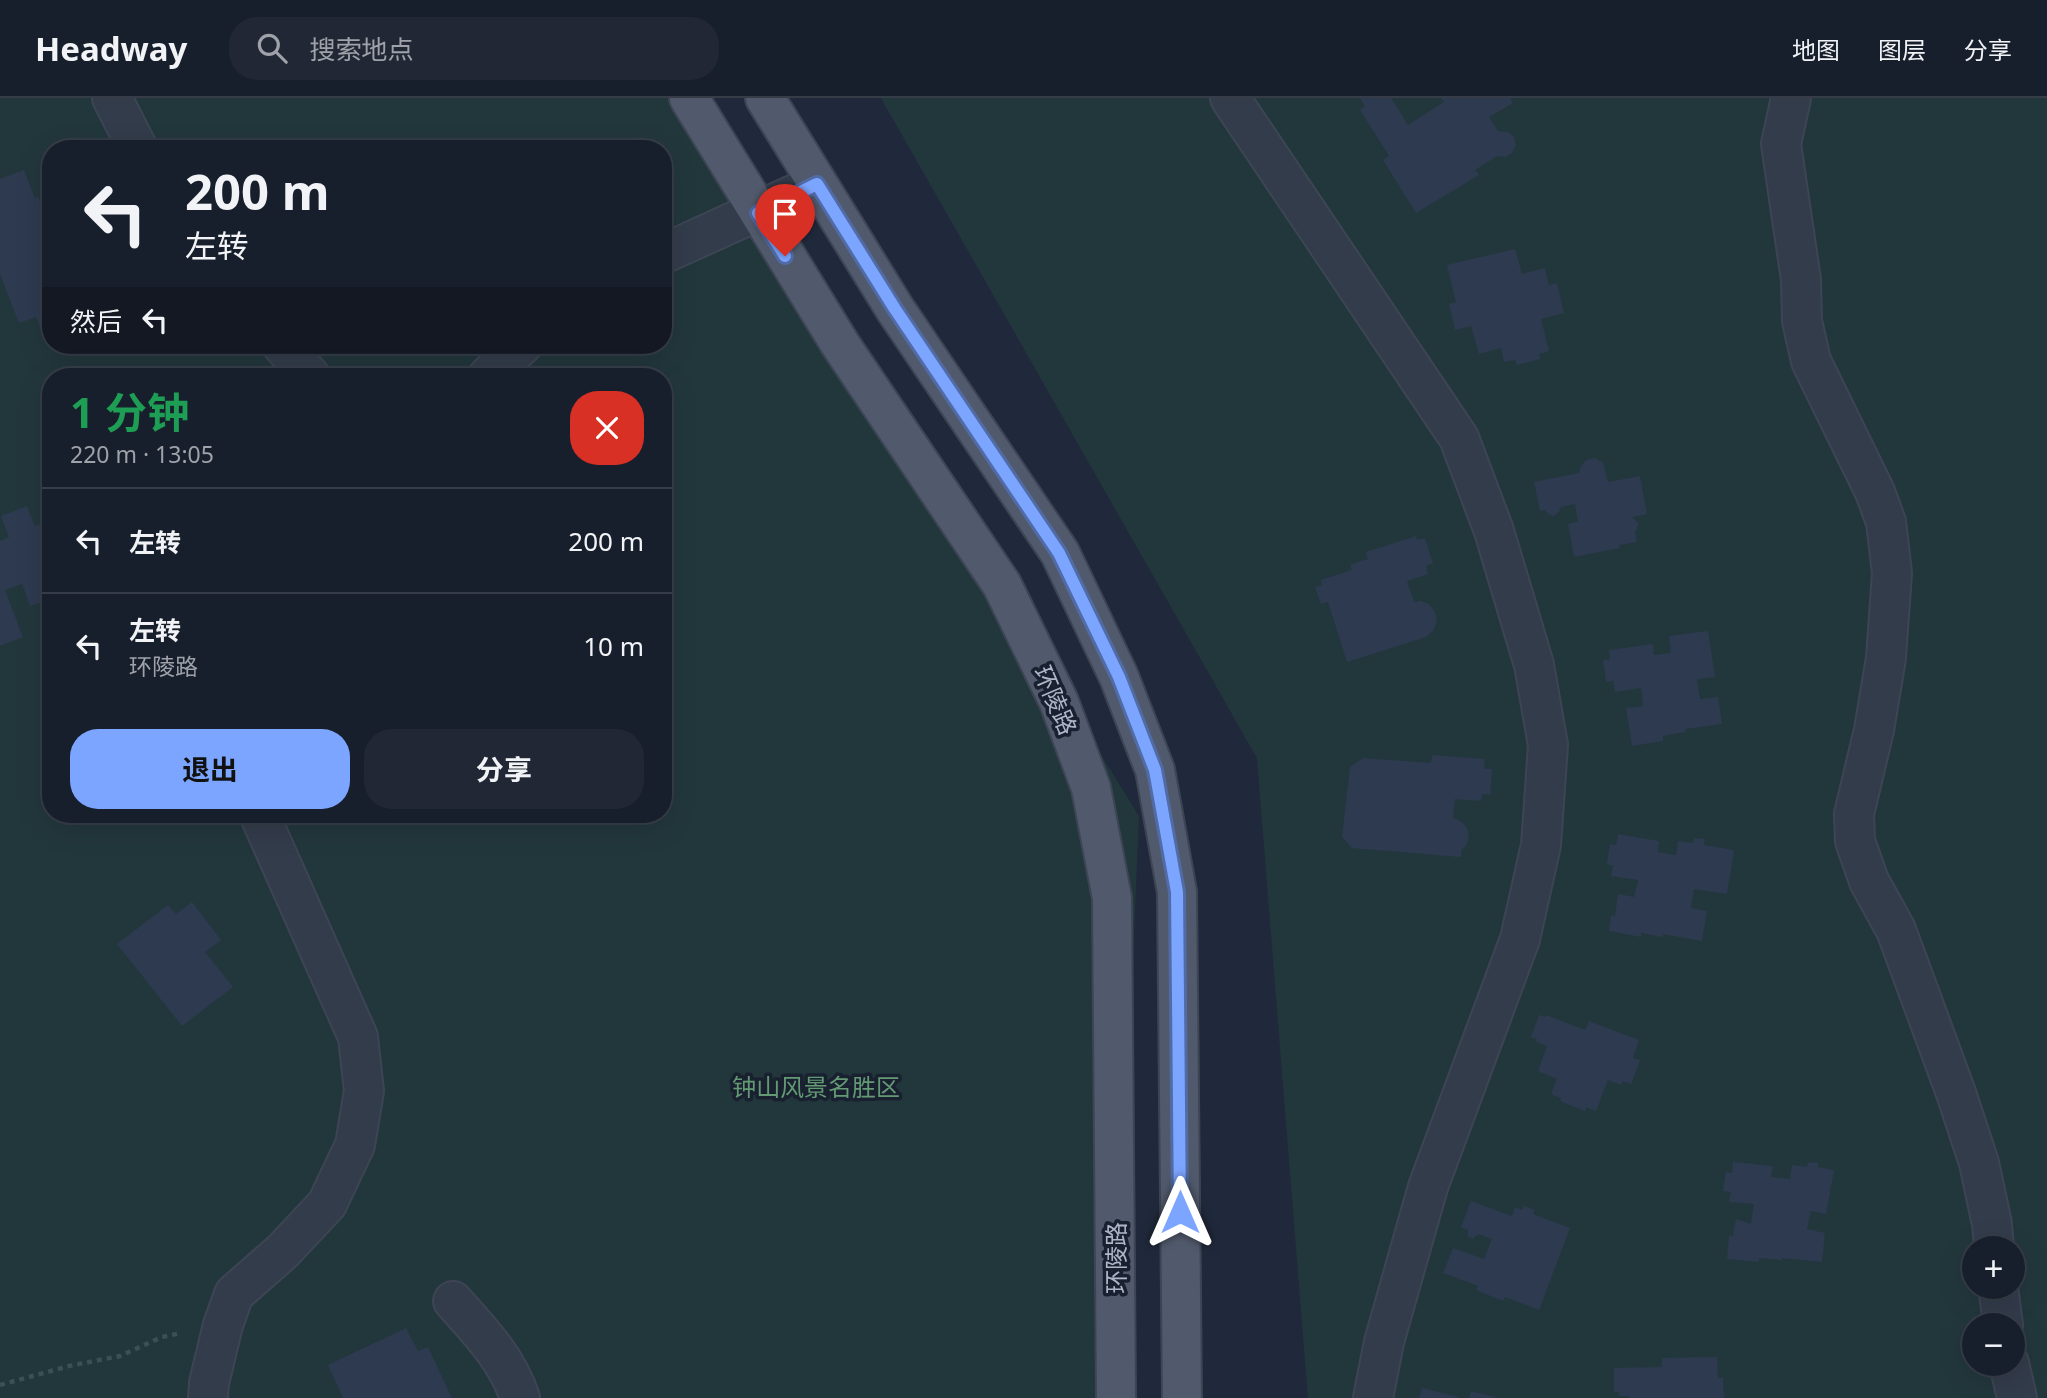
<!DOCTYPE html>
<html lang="zh">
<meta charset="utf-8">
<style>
:root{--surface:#181f2c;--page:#212734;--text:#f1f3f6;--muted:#9fa2a9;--line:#363d48;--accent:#7ca5ff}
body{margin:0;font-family:"Noto Sans","Noto Sans SC",sans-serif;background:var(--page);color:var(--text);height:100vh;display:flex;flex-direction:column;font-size:26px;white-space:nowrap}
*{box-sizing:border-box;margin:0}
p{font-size:23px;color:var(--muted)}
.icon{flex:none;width:38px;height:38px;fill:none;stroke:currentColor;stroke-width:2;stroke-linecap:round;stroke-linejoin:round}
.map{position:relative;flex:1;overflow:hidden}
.sheet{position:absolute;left:42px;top:270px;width:630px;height:455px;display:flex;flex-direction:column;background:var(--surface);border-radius:28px;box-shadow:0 7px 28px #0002,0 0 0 2px var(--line)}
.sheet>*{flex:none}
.guide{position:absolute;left:42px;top:42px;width:630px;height:214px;border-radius:28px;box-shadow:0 7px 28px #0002,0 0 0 2px var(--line);background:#181f2c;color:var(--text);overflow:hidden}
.controls{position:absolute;left:1962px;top:1138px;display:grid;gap:14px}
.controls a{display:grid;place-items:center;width:63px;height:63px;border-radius:50%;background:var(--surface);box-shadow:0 7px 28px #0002,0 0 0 2px var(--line);font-size:35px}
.pin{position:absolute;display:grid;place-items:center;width:60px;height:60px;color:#fff;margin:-72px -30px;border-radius:50% 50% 50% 0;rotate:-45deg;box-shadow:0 0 7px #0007}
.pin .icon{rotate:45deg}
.me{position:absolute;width:77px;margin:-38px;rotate:0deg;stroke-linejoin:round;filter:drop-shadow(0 0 5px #0008)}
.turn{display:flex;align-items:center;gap:24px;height:147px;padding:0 28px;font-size:32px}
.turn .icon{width:91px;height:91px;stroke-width:2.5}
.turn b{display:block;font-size:49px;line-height:60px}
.then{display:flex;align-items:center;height:66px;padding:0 28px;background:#0003;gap:14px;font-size:26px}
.round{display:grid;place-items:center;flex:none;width:74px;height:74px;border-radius:28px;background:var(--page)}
.overview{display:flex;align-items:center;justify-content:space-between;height:119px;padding:0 28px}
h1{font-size:42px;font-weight:700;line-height:52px;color:#1e9e55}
.action{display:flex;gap:14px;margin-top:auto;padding:14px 28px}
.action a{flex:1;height:80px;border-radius:28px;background:var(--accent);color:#111;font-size:28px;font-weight:700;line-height:80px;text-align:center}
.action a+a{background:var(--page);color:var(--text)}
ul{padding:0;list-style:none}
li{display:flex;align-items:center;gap:21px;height:105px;padding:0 28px;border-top:2px solid var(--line)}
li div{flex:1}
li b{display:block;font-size:26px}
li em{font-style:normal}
header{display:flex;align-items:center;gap:42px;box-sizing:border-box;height:98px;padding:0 35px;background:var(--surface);border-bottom:2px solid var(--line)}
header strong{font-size:33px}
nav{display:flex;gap:38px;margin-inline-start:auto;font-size:24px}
.search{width:490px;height:63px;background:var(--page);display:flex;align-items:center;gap:18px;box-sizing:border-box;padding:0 24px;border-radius:28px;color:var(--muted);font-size:26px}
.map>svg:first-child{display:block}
.green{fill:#22373c;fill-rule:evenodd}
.building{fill:#2e3a50}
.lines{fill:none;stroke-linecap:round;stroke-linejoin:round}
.minor-casing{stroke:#3d4555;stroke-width:42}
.major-casing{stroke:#3d4555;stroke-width:42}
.path{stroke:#3a5054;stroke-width:4.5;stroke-dasharray:5 5;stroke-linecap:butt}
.minor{stroke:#333c4b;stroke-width:38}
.major{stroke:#515a6c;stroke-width:38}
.route-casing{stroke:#516ba6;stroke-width:18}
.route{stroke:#7ca5ff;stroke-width:12}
.labels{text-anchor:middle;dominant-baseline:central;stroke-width:7;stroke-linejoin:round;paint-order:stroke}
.street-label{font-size:24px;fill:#aeb6c8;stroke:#192130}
.park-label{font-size:24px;fill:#639a74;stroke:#192130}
</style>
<header>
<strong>Headway</strong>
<div class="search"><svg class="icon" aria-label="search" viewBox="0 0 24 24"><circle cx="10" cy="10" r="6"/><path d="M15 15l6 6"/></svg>搜索地点</div>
<nav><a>地图</a><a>图层</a><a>分享</a></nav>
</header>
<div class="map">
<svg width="2047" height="1300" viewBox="0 0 2047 1300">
<rect width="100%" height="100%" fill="#20293b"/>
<path class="green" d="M0 0H691L1139 718 1114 1300H0ZM51 51H663V247H51ZM51 278H663V716H51Z
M881 0H2047V1300H1308L1257 660ZM1974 1150H2012V1188H1974ZM1974 1227H2012V1265H1974Z"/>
<path class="building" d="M1360 0H1391L1408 27 1444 4 1441 0H1510L1513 5 1489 19 1498 33 1508 34 1514 39 1516 47 1512 55 1505 59 1497 58 1475 72 1479 77 1416 115 1383 62 1389 58 1360 12 1365 8Z
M24 72 35 100 38 99 46 118 51 116V232L42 235 36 219 19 225 0 176V81Z
M1515 151 1522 176 1545 170 1549 187 1557 185 1564 215 1541 221 1549 253 1539 256 1540 261 1517 267 1515 262 1504 264 1501 250 1479 256 1471 228 1455 232 1449 206 1456 204 1447 167Z
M1595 360 1603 365 1608 384 1640 378 1647 416 1632 419 1639 426 1635 435 1637 444 1619 447 1620 450 1574 459 1568 426 1578 424 1575 406 1561 409 1559 414 1554 418 1548 416 1545 412 1540 413 1534 384 1579 375 1581 368 1586 362Z
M27 408 35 428 51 422V451L45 454 51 470V501L30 508 22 486 5 492 23 539 0 548V443L9 439 1 418Z
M1416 438 1417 442 1425 440 1433 465 1426 468 1428 476 1407 483 1414 504 1420 503 1429 506 1435 514 1437 523 1433 533 1426 539 1347 564 1328 504 1321 506 1315 489 1322 487 1321 482 1352 472 1350 467 1368 461 1366 454Z
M1708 533 1715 579 1697 581 1700 601 1718 599 1722 626 1685 631V634L1663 638V643L1632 648 1626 610 1643 608 1641 590 1615 594 1613 583 1606 584 1603 562 1610 561 1609 552 1653 546 1654 557 1671 555 1669 538Z
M1432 657 1485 661 1484 671H1492L1490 697 1482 696 1481 703 1455 701 1453 720 1462 724 1467 730 1469 739 1466 748 1461 752V759L1352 750 1342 739 1350 669 1363 660 1431 665Z
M1618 736 1659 743 1658 754 1676 757 1678 743 1693 745 1694 740 1705 741 1704 747 1734 752 1727 796 1694 791 1691 810 1707 813 1702 843 1663 836V839L1641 835V839L1609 833 1611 818H1615L1618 796 1634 799 1638 782 1611 778 1613 768 1607 766 1610 746 1616 747Z
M192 804 221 842 205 854 233 889 182 928 117 846 168 807 176 816Z
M1539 917 1545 919 1546 917 1585 932 1589 923 1639 942 1633 960 1640 962 1631 986 1623 983 1621 987 1608 982 1596 1013 1586 1009 1585 1013 1560 1003 1561 1000 1551 996 1557 981 1538 973 1547 948 1536 944 1537 941 1531 939Z
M1733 1064 1773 1068 1771 1079 1790 1081 1792 1067 1807 1069 1808 1064 1818 1065V1069L1834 1072 1826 1116 1811 1113 1807 1131 1825 1135 1822 1164 1782 1160V1162L1759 1160V1164L1727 1161 1729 1138H1733L1736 1121 1751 1126 1754 1106 1729 1104 1731 1094 1723 1093 1726 1074 1732 1075Z
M1471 1103 1512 1118 1515 1109 1522 1112 1524 1108 1535 1112 1533 1116 1570 1130 1539 1212 1505 1199 1503 1203 1476 1192 1478 1188 1443 1175 1453 1150 1484 1161 1492 1141 1478 1136 1473 1141 1468 1139V1132L1461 1129Z
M406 1230 418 1253 428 1249 452 1300H343L328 1267Z
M1717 1259 1718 1280H1723L1724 1300H1629V1298H1619V1294H1614V1270L1662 1269V1260Z
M1422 1290 1458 1299V1300H1419Z
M1471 1293 1495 1299V1300H1469Z"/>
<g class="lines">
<defs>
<path id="minor" d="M112 0 138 51
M1230 0 1459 340 1494 433 1534 567 1548 647 1541 747 1520 841 1428 1089 1384 1244 1373 1300
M1791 0 1781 46 1801 182 1802 223 1811 263 1875 394 1886 424 1892 475 1886 560 1874 632 1854 716 1855 743 1869 783 1896 832 1956 995 1979 1065 1992 1126 1994 1150
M663 156 817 86
M282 247 310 278
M488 278 522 247
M1998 1188 2003 1227
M453 1203C480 1233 507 1261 520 1300
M2009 1265 2017 1300
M208 1300 209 1285 223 1227 234 1196 283 1153 327 1106 355 1047 364 993 358 939 259 716"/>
<path id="major" d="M689 0 840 246 1002 487 1059 604 1091 690 1112 800 1116 1300
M765 0 895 211 1060 455 1119 579 1155 672 1177 794 1182 1300"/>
</defs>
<use href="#minor" class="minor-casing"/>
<use href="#major" class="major-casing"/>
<path class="path" d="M0 1287 69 1268 120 1258 162 1239 181 1235"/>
<use href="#minor" class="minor"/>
<use href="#major" class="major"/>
</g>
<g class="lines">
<defs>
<path id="route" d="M785 158 758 115 817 86 895 211 1059 455 1119 579 1155 672 1177 794 1180 1114"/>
</defs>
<use href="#route" class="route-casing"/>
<use href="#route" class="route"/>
</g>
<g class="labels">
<g class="street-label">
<text transform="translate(1056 602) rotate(67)">环陵路</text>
<text transform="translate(1115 1160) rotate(-90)">环陵路</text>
</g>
<g class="park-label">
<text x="816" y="988">钟山风景名胜区</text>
</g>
</g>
</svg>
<div class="controls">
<a>+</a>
<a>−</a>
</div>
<div class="pin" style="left:785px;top:158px;background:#d93025"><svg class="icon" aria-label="arrive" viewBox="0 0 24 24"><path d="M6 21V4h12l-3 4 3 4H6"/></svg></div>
<svg class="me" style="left:1180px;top:1114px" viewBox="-20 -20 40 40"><path d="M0-17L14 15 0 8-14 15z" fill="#7ca5ff" stroke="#fff" stroke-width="4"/></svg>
<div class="guide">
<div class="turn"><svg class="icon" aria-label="left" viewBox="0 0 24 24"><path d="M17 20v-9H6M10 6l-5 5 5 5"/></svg><div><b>200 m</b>左转</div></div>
<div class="then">然后<svg class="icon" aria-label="left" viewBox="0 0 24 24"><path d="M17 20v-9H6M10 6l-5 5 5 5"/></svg></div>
</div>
<section class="sheet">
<div class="overview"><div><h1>1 分钟</h1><p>220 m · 13:05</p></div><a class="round" style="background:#d93025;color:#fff"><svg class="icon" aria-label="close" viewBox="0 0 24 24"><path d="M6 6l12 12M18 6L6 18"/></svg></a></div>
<ul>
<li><svg class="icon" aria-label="left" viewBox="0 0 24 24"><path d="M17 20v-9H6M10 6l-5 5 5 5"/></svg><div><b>左转</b></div><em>200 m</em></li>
<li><svg class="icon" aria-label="left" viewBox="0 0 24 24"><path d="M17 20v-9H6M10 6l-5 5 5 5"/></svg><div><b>左转</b><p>环陵路</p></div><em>10 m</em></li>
</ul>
<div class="action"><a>退出</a><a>分享</a></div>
</section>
</div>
